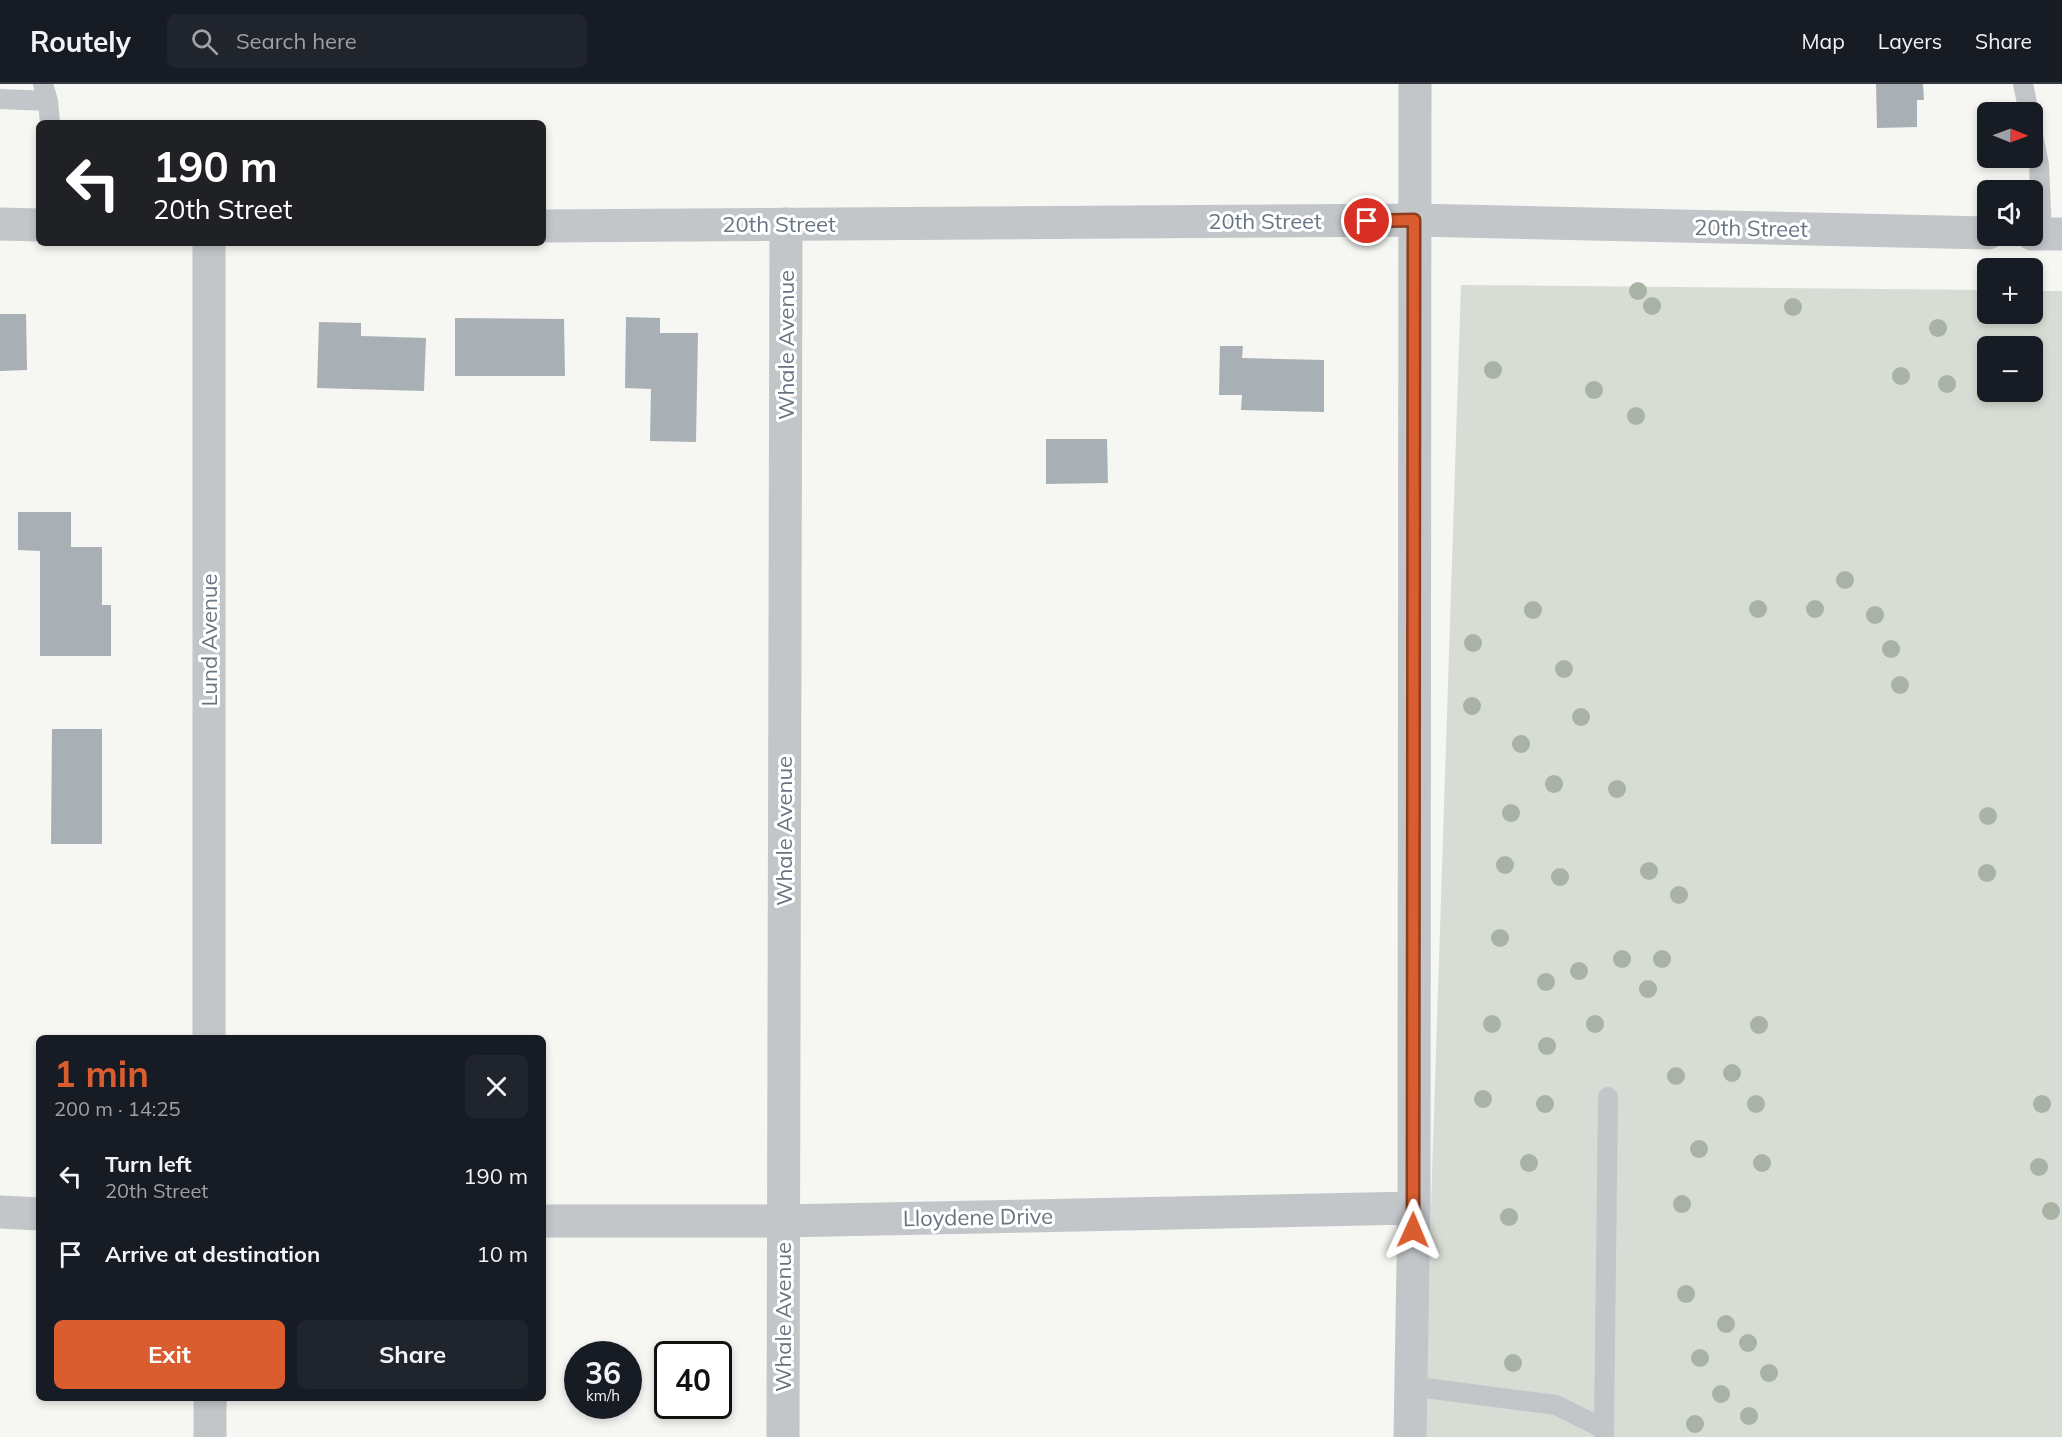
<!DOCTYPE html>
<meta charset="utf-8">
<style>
:root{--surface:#171b24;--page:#20242c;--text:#f1f3f6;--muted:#9ea1a6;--line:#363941;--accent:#da5d2f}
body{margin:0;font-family:Mulish,sans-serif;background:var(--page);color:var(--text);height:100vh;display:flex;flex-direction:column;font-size:22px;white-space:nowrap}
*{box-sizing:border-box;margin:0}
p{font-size:20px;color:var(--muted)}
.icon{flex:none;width:33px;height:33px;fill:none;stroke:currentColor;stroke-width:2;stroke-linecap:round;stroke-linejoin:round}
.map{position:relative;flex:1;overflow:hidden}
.details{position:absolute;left:36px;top:951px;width:510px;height:366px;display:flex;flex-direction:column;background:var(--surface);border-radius:9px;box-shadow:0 3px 9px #0003}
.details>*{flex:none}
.top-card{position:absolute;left:36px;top:36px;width:510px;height:126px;border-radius:9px;box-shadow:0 3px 9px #0003;background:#202124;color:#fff;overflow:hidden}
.needle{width:39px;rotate:91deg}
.tools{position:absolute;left:1977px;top:18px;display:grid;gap:12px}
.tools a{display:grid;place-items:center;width:66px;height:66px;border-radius:9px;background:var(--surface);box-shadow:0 3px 9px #0003;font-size:30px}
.speed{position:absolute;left:564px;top:1257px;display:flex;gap:12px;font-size:30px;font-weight:700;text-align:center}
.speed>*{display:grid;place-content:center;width:78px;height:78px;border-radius:50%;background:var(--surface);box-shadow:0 3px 9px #0003;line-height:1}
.speed small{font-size:15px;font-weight:400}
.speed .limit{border:3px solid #111;border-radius:9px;background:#fff;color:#111}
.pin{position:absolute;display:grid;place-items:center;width:51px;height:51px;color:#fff;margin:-26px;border:3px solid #fff;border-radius:50%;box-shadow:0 2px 6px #0007}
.me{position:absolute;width:66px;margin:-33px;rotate:1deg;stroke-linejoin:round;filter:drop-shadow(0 0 4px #0008)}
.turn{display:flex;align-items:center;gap:21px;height:126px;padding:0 18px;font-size:27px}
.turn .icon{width:78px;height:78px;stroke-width:2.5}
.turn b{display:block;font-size:42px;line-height:51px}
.round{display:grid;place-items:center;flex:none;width:63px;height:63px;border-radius:9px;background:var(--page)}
.headline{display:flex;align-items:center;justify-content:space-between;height:102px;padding:0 18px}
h1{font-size:36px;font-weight:700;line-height:45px;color:var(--accent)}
.action{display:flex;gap:12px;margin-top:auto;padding:12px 18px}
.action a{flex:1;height:69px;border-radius:9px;background:var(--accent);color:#fff;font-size:24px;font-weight:700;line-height:69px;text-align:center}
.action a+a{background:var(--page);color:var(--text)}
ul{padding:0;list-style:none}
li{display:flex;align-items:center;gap:18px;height:78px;padding:0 18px}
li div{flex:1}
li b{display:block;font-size:22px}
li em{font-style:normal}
header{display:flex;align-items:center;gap:36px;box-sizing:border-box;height:84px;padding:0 30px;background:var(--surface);border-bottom:2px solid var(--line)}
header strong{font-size:28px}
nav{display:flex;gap:33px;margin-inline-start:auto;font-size:21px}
.search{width:420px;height:54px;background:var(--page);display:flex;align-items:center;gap:15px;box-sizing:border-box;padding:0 21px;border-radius:9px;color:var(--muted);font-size:22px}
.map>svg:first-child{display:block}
.green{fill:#d7ddd4;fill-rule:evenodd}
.building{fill:#a9b0b5}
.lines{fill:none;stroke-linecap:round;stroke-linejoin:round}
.service{stroke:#c2c6c9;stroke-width:20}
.minor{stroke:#c2c6c9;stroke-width:33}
.tertiary{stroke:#c2c6c9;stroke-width:33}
.tree{fill:#a8b2a5}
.route-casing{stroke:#8e3c1f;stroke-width:15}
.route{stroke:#da5d2f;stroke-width:10}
.labels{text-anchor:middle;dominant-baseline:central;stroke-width:6;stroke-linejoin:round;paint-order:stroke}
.street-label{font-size:22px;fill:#677583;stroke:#fff}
</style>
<header>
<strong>Routely</strong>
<div class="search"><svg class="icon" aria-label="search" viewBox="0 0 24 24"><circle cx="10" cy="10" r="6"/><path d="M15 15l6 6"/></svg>Search here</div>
<nav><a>Map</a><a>Layers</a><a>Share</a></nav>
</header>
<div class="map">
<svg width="2062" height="1353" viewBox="0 0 2062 1353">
<rect width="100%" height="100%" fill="#f6f6f3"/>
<path class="green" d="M1461 201 1987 206 1988 230H2032L2033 207H2062V1353H1425V1305ZM1988 262H2032V308H1988Z"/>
<path class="building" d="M1876 0H1923L1924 16H1917V43L1877 44Z
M0 230H26L27 286 0 287Z
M626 233 660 234V249H698L696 358 650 357 651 305 625 304Z
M455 234 564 235 565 292H455Z
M319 238 361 239V252L426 254 424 307 317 304Z
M1220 262H1243L1242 274 1324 276V328L1241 326 1242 311H1219Z
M1046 355H1107L1108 399 1046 400Z
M18 428H71V463H102V521H111V572H40V467L18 466Z
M52 645H102V760H51Z"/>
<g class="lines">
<path class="service" d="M43 0 48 17 50 39
M2023 0 2029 28
M0 15 48 17
M2032 46 2039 81 2042 150
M1410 1302 1556 1321 1604 1345V1353
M1604 1345 1608 1013"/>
<path class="minor" d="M209 159V954
M0 1128 39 1130
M543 1137H782L1414 1124
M210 1314V1353
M783 1353 786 140"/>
<path class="tertiary" d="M0 140 39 141
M543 142 1414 136 1988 149
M2032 150H2062
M1410 1353 1414 1124 1415 0"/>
</g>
<g class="tree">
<circle cx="1638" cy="207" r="9"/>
<circle cx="1652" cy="222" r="9"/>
<circle cx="1793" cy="223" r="9"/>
<circle cx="1938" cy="244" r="9"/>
<circle cx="1493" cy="286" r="9"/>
<circle cx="1901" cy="292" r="9"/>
<circle cx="1947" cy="300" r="9"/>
<circle cx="1594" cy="306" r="9"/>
<circle cx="1636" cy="332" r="9"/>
<circle cx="1845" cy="496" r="9"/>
<circle cx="1758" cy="525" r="9"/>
<circle cx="1815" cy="525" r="9"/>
<circle cx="1533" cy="526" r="9"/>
<circle cx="1875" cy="531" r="9"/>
<circle cx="1473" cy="559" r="9"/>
<circle cx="1891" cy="565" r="9"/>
<circle cx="1564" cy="585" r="9"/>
<circle cx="1900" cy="601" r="9"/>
<circle cx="1472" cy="622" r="9"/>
<circle cx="1581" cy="633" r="9"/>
<circle cx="1521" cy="660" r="9"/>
<circle cx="1554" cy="700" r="9"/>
<circle cx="1617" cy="705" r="9"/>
<circle cx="1511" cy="729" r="9"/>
<circle cx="1988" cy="732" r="9"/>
<circle cx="1505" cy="781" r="9"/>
<circle cx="1649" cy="787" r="9"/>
<circle cx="1987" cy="789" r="9"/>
<circle cx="1560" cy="793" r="9"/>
<circle cx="1679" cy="811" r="9"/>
<circle cx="1500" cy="854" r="9"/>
<circle cx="1622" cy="875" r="9"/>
<circle cx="1662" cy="875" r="9"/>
<circle cx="1579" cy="887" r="9"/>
<circle cx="1546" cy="898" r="9"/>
<circle cx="1648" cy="905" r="9"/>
<circle cx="1492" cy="940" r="9"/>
<circle cx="1595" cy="940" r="9"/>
<circle cx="1759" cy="941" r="9"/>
<circle cx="1547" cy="962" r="9"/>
<circle cx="1732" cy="989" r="9"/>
<circle cx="1676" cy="992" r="9"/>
<circle cx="1483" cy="1015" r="9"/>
<circle cx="1545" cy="1020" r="9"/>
<circle cx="1756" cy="1020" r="9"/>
<circle cx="2042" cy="1020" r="9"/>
<circle cx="1699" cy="1065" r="9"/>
<circle cx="1529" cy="1079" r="9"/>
<circle cx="1762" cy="1079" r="9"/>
<circle cx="2039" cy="1083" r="9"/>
<circle cx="1682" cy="1120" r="9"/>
<circle cx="2051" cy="1127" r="9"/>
<circle cx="1509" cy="1133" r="9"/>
<circle cx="1686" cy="1210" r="9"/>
<circle cx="1726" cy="1240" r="9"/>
<circle cx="1748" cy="1259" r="9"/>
<circle cx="1700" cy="1274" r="9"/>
<circle cx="1513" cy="1279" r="9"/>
<circle cx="1769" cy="1289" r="9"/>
<circle cx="1721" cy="1310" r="9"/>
<circle cx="1749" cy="1332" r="9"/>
<circle cx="1695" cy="1340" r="9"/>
</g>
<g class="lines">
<defs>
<path id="route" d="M1367 137 1414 136 1413 1146"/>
</defs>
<use href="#route" class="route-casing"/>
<use href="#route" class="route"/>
</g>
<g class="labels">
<g class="street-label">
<text x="1265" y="137">20th Street</text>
<text x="779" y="140">20th Street</text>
<text transform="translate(1751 144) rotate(1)">20th Street</text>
<text transform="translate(786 261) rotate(-90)">Whale Avenue</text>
<text transform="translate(209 556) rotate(-90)">Lund Avenue</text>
<text transform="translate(784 747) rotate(-90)">Whale Avenue</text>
<text transform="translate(978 1133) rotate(-1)">Lloydene Drive</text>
<text transform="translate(783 1233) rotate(-90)">Whale Avenue</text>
</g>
</g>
</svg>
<div class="tools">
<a><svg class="needle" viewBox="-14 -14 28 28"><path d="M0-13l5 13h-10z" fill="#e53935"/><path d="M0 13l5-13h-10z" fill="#9ea1a6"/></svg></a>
<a><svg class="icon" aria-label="sound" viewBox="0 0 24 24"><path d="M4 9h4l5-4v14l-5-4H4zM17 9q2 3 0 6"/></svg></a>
<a>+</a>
<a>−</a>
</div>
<div class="speed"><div>36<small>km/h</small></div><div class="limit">40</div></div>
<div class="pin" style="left:1367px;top:137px;background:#d93025"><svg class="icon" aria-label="arrive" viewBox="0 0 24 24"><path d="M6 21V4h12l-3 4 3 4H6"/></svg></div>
<svg class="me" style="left:1413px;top:1146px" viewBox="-20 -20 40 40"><path d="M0-17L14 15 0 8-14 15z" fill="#da5d2f" stroke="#fff" stroke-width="4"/></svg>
<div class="top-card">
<div class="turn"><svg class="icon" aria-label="left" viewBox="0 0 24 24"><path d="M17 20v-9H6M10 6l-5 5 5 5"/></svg><div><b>190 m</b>20th Street</div></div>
</div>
<section class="details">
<div class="headline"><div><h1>1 min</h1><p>200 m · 14:25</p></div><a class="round"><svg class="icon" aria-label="close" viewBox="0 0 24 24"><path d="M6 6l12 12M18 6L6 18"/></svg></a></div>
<ul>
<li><svg class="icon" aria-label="left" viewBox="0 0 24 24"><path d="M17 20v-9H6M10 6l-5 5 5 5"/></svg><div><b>Turn left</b><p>20th Street</p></div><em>190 m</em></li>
<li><svg class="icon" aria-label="arrive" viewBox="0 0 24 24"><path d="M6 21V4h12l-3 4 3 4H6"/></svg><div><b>Arrive at destination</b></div><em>10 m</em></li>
</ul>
<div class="action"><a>Exit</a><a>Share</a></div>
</section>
</div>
